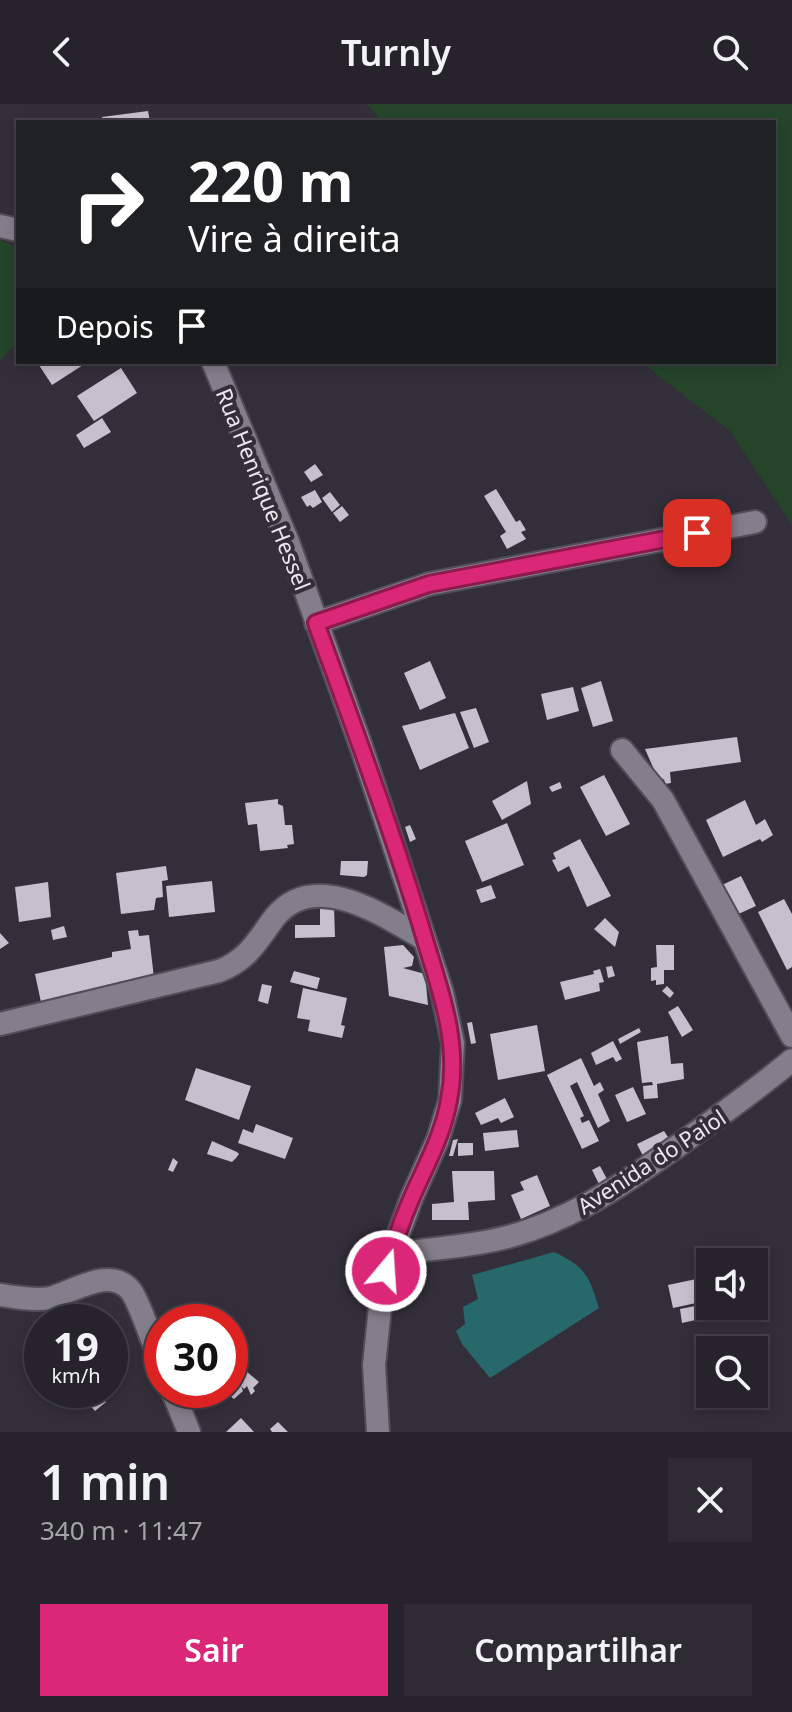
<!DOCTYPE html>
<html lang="pt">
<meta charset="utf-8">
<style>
:root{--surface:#26232c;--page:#2e2b34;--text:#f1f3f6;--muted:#a4a4a9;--line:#424048;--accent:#db2777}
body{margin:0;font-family:"Noto Sans",sans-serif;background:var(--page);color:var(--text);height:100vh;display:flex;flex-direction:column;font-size:30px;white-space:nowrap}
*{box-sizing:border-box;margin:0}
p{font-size:26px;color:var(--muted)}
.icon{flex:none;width:44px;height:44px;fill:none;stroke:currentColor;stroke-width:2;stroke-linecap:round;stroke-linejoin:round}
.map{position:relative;height:1328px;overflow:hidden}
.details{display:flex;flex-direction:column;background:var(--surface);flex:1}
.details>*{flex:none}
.hud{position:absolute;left:16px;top:16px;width:760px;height:244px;border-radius:0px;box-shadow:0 4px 12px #0003,0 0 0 2px var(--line);background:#202124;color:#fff;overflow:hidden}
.buttons{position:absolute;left:696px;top:1144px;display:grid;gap:16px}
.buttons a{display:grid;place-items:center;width:72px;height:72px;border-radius:0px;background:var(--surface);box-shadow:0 4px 12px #0003,0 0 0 2px var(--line);font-size:40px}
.speed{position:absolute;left:24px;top:1200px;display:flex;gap:16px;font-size:40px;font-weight:700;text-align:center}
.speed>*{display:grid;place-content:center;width:104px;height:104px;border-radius:50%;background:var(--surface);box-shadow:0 4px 12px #0003,0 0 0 2px var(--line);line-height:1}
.speed small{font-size:20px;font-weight:400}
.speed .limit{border:12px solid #d22;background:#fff;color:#111}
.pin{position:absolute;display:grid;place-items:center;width:68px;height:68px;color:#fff;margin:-34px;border-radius:16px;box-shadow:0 4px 12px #0006}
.me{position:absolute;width:88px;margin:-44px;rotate:18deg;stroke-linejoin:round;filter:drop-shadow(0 0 6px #0008)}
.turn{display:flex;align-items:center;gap:28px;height:168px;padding:0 40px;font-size:36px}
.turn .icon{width:104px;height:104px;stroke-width:2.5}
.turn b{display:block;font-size:56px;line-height:68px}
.then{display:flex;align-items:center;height:76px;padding:0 40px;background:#0003;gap:16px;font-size:30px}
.round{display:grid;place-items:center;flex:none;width:84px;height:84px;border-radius:0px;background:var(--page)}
.summary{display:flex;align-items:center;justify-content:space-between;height:136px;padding:0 40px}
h1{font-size:48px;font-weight:600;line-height:60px}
.primary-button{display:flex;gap:16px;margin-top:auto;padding:16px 40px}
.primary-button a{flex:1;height:92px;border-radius:0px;background:var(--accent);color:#fff;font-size:32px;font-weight:600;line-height:92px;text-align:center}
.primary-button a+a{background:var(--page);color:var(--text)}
header{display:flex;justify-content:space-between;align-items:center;height:104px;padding:0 40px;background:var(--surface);font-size:36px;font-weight:600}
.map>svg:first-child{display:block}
.green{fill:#24452a}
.water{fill:#27686b}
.building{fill:#c5c0cd}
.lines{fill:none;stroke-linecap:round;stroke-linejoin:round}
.street-casing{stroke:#514d56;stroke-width:26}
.street{stroke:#837e8b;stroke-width:22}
.route-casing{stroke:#8e194d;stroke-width:20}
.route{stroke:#db2777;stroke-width:14}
.labels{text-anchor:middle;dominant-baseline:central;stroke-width:8;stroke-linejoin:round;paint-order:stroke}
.street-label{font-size:22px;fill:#eae7ee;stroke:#332f3a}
</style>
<header><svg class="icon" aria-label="back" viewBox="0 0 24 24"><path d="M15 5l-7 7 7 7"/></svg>Turnly<svg class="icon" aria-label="search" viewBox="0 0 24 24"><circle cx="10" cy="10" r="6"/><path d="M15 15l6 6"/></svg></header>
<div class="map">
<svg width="792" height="1328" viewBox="0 0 792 1328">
<rect width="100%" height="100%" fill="#332f3a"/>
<path class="green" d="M367 0H792V421L730 327 641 258H774V18H383Z
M0 136 18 144V236L0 257Z"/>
<path class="water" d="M554 1148C586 1163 589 1172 599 1204L490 1274 462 1240 456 1227 465 1220 463 1203 478 1195 472 1171Z"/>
<path class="building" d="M148 7 150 18H103L102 13Z
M37 258H81L83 261 52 281Z
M121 264 137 289 94 317 77 292Z
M102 314 111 328 84 344 76 331Z
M315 360 323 371 311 378 304 368Z
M496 385 516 418 520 416 526 426 521 428 526 435 507 445 500 432 506 428 484 392Z
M315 386 322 398 313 404 310 401 307 403 301 393Z
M330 388 340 401 332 408 322 394Z
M342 402 349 411 340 418 333 409Z
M430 557 446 594 420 606 404 569Z
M601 577 613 617 593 623 581 584Z
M573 583 579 607 547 616 541 590Z
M476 604 489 638 474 644 460 608Z
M455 609 469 644 420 666 402 622Z
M737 633 741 658 670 668 671 679 665 680 664 675 659 677 645 645Z
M604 671 630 720 606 732 580 683Z
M527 677 531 700 502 716 492 697Z
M560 678 562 684 552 688 549 683Z
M278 695V700L283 702 285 721H292L294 740 287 741 288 744 260 747 257 720 248 721 245 699Z
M745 696 756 721 765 715 773 731 762 738 760 735 723 753 706 716Z
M507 719 524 761 482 778 465 737Z
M410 721 416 735 410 738 405 723Z
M580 735 611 792 587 803 569 762 558 768 552 756 556 755 553 749Z
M341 757H368L367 771 364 773 340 771Z
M166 762 168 776 162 777 163 793 156 794 154 806 121 810 116 769Z
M741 772 756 802 734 812 720 782Z
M212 777 215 808 169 813 166 782Z
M48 778 51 813 19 818 15 783Z
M491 781 496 794 481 799 476 786Z
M784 795 792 810V863L787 866 758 808Z
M320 803H334L335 833 295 834V821H320Z
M605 814 619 828 615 843 594 825Z
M64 822 67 833 53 836 51 826Z
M138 826 139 832 149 831 154 874 118 878 119 884 42 903 35 870 112 853V848L131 845 128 827Z
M0 829 9 839 0 845Z
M403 841 414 853 412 862 403 864 425 870 428 901 389 892 384 843Z
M656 841H674V866H664V880L656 881V876L651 877V864L657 863Z
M612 862 615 872 608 874 606 863Z
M600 865 604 878 599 879 600 887 565 896 560 878 594 870 593 867Z
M294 867 320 874 317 885 290 878Z
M262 880 272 882 268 900 258 897Z
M667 882 674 889 670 894 662 887Z
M303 884 347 894 341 921 345 922 342 934 308 927 310 916 297 914Z
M678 902 693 926 682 933 668 908Z
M472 918 476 939 471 940 467 919Z
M537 921 545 967 498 976 490 930Z
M639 924 641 928 620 940 618 935Z
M668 932 671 960 683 959 684 975 657 980 658 994 644 995 643 982 653 981 652 978 642 979 637 938Z
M613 937 622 955 616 958 613 953 596 961 591 949Z
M581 954 594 982 600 978 604 986 598 990 610 1017 598 1024 577 978 570 982 584 1012 580 1014 582 1019 589 1016 599 1037 582 1045 547 971Z
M196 964 251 982 239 1016 185 996Z
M633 983 646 1010 627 1018 615 991Z
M505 994 514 1013 501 1019 498 1014 481 1021 475 1009Z
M256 1020 293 1034 285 1055 238 1039 243 1025 253 1029Z
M517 1026 519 1043 485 1047 483 1029Z
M664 1027 672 1039 643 1052 637 1040Z
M458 1035 453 1052H449L453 1036Z
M212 1037 237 1048 239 1050 236 1054 232 1058 207 1050Z
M458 1039H473V1051L458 1052Z
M173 1054 178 1058 173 1068 168 1066Z
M600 1062 608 1077 600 1082 592 1066Z
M452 1067H494L495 1096 468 1098 469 1116H432V1100L454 1098Z
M537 1071 550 1102 521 1115 511 1091 524 1086 520 1078Z
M706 1173 710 1196 673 1204 668 1181Z
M710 1199V1202H726L727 1209 682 1219 680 1205Z
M246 1267 259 1278 253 1284 255 1287 251 1291 247 1282 244 1285 241 1282 243 1287 234 1295 225 1288 230 1286V1283Z
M76 1286H94L106 1298 95 1307Z
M241 1314 254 1328H226Z
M278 1318 288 1328H272L270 1325Z"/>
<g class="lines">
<defs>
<path id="street" d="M0 122 18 126
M213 258 288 438 361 642 442 888 453 939 450 996 438 1035 412 1093 391 1150 382 1185 374 1261 378 1328
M316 519 429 480 755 418
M622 646 663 696 792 932
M0 920 219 867C249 855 256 838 275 813 315 764 384 812 424 835
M391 1150C436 1144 487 1142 530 1126 585 1107 632 1074 679 1041 718 1013 756 986 792 956
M0 1191C16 1193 34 1197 50 1194 73 1188 111 1161 131 1187 140 1199 155 1245 162 1262
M172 1286 189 1328"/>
</defs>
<use href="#street" class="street-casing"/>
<use href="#street" class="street"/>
</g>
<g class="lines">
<defs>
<path id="route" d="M386 1167C393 1142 402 1116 412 1093 426 1061 443 1031 449 996 460 939 441 889 425 836 393 728 354 624 316 519L429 480 697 429"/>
</defs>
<use href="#route" class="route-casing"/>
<use href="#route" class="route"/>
</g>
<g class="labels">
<g class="street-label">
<text transform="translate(264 385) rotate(68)">Rua Henrique Hessel</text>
<text transform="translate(651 1057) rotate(-33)">Avenida do Paiol</text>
</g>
</g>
</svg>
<div class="buttons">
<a><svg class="icon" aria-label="sound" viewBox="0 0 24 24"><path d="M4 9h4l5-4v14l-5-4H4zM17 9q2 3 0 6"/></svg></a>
<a><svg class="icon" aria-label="search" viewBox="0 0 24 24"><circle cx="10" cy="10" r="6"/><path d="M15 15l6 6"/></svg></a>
</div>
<div class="speed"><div>19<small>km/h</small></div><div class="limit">30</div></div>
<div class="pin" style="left:697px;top:429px;background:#d93025"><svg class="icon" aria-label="arrive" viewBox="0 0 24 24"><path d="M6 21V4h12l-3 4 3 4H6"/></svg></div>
<svg class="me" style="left:386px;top:1167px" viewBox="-20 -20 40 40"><circle r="17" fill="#db2777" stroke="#fff" stroke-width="3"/><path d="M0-11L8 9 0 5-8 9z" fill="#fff"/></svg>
<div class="hud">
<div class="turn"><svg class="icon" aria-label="right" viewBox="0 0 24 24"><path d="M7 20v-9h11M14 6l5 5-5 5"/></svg><div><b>220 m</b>Vire à direita</div></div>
<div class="then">Depois<svg class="icon" aria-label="arrive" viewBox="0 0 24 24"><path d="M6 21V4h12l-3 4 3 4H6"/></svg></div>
</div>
</div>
<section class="details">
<div class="summary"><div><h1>1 min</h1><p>340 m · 11:47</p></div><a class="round"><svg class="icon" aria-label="close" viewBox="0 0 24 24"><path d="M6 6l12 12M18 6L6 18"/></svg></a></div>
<div class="primary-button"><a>Sair</a><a>Compartilhar</a></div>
</section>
